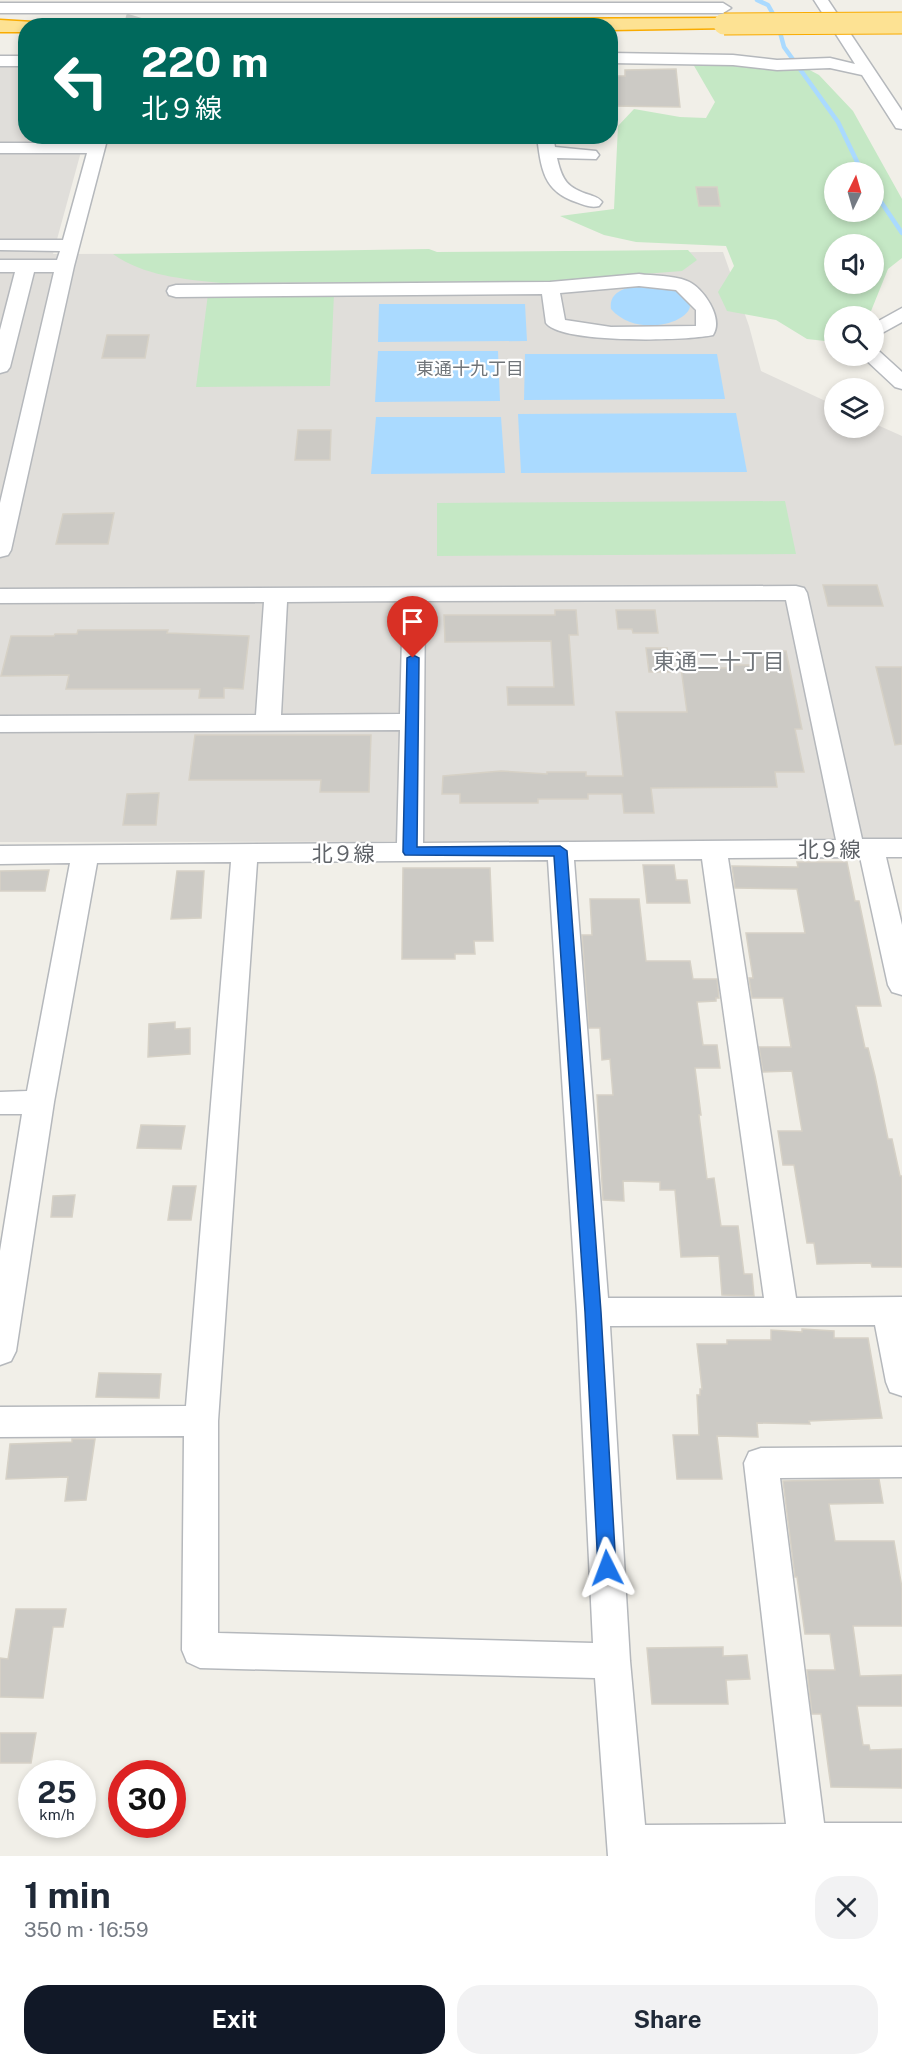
<!DOCTYPE html>
<meta charset="utf-8">
<style>
:root{--surface:#fff;--page:#f2f2f3;--text:#1f2937;--muted:#747a83;--accent:#111827}
body{margin:0;font-family:"Public Sans","Noto Sans JP",sans-serif;background:var(--page);color:var(--text);height:100vh;display:flex;flex-direction:column;font-size:22px;white-space:nowrap}
*{box-sizing:border-box;margin:0}
p{font-size:20px;color:var(--muted)}
.icon{flex:none;width:33px;height:33px;fill:none;stroke:currentColor;stroke-width:2;stroke-linecap:round;stroke-linejoin:round}
.map{position:relative;height:1856px;overflow:hidden}
.details{display:flex;flex-direction:column;background:var(--surface);flex:1}
.details>*{flex:none}
.hud{position:absolute;left:18px;top:18px;width:600px;height:126px;border-radius:24px;box-shadow:0 3px 9px #0003;background:#00695c;color:#fff;overflow:hidden}
.needle{width:39px;rotate:5deg}
.buttons{position:absolute;left:824px;top:162px;display:grid;gap:12px}
.buttons a{display:grid;place-items:center;width:60px;height:60px;border-radius:50%;background:var(--surface);box-shadow:0 3px 9px #0003;font-size:30px}
.speed{position:absolute;left:18px;top:1760px;display:flex;gap:12px;font-size:30px;font-weight:700;text-align:center}
.speed>*{display:grid;place-content:center;width:78px;height:78px;border-radius:50%;background:var(--surface);box-shadow:0 3px 9px #0003;line-height:1}
.speed small{font-size:15px;font-weight:400}
.speed .limit{border:9px solid #d22;background:#fff;color:#111}
.pin{position:absolute;display:grid;place-items:center;width:51px;height:51px;color:#fff;margin:-62px -26px;border-radius:50% 50% 50% 0;rotate:-45deg;box-shadow:0 0 6px #0007}
.pin .icon{rotate:45deg}
.me{position:absolute;width:66px;margin:-33px;rotate:357deg;stroke-linejoin:round;filter:drop-shadow(0 0 4px #0008)}
.turn{display:flex;align-items:center;gap:21px;height:126px;padding:0 24px;font-size:27px}
.turn .icon{width:78px;height:78px;stroke-width:2.5}
.turn b{display:block;font-size:42px;line-height:51px}
.round{display:grid;place-items:center;flex:none;width:63px;height:63px;border-radius:24px;background:var(--page)}
.headline{display:flex;align-items:center;justify-content:space-between;height:102px;padding:0 24px}
h1{font-size:36px;font-weight:700;line-height:45px}
.action{display:flex;gap:12px;margin-top:auto;padding:12px 24px}
.action a{flex:1;height:69px;border-radius:24px;background:var(--accent);color:#fff;font-size:24px;font-weight:700;line-height:69px;text-align:center}
.action a+a{background:var(--page);color:var(--text)}
.map>svg:first-child{display:block}
.industrial{fill:#e0deda}
.green{fill:#c5e8c5;fill-rule:evenodd}
.water{fill:#aadaff}
.lines{fill:none;stroke-linecap:round;stroke-linejoin:round}
.stream{stroke:#aadaff;stroke-width:4.5}
.building{fill:#cccac5;stroke:#d6d1c6;stroke-width:1.5}
.minor-tunnel{stroke:#ccccc8;stroke-width:17;stroke-dasharray:17 8;stroke-linecap:butt}
.minor-casing{stroke:#b5b8bc;stroke-width:3}
.highway-casing{stroke:#f9ab00;stroke-width:3}
.minor{fill:#fff;fill-rule:evenodd}
.highway{fill:#fde293;fill-rule:evenodd}
.highway-bridge-casing{stroke:#f9ab00;stroke-width:23;stroke-linecap:butt}
.highway-bridge{stroke:#fde293;stroke-width:21}
.route{fill:#1a73e8;stroke:#114b97;stroke-width:1.5}
.labels{text-anchor:middle;dominant-baseline:central;stroke-width:4.5;stroke-linejoin:round;paint-order:stroke}
.far-neighbourhood-label{font-size:18px;fill:#70757a;stroke:#fff}
.street-label{font-size:21px;fill:#5f6368;stroke:#fff}
.neighbourhood-label{font-size:22px;fill:#70757a;stroke:#fff}
</style>
<div class="map">
<svg width="902" height="1856" viewBox="0 0 902 1856">
<rect width="100%" height="100%" fill="#f1efe8"/>
<path class="industrial" d="M0 67H25L26 136 85 137 53 254 723 252 749 326 761 371 834 405V428H873V423L902 436V841L0 842Z"/>
<path class="green" d="M693 64 735 65 765 70 804 67 819 75 853 111 902 199V258L888 269 869 316H834V342L807 339 776 320 727 311 718 292 734 266 726 246 636 242 604 235 560 216 614 209 618 126 634 109 680 117 706 118 715 102ZM834 172H873V212H834ZM834 244H873V284H834Z
M429 249 437 252 688 250 697 260 682 271 554 281 221 283C183 279 144 276 113 254Z
M334 293 330 386 196 387 208 294Z
M785 501 796 554 437 556V503Z"/>
<path class="water" d="M647 285C655 287 666 287 674 290 724 310 644 347 611 309 608 289 632 286 647 285Z
M379 304H525L527 341 378 342Z
M378 351H498L500 401 375 402Z
M525 354H717L725 399 524 400Z
M736 413 747 472 521 473 518 414Z
M376 417H501L505 473 371 474Z"/>
<g class="lines">
<path class="stream" d="M757 0 768 5 777 21 784 47 838 122 862 172
M873 190 902 233"/>
</g>
<path class="building" d="M676 69 680 107 610 106V76H625V70Z
M696 187H717L720 206H699Z
M107 335H149L145 358H102Z
M298 430H331L330 460H295Z
M114 513 108 544H56L63 514Z
M823 585H877L883 606H828Z
M555 610H576L578 635H569L574 705H508L507 687H554L551 641 445 642 444 615H555Z
M616 610H655L658 633H633L632 629H618Z
M78 630H168L167 633 249 636 243 689 224 688V698H199L200 689H66L69 675 1 676 11 636H54L55 634H77Z
M646 648H667L670 672H649Z
M766 651H786L802 729H795L804 772H775L777 787 651 788 654 813H624L622 794H588V799H538V803H460V794H442L443 776 501 771 547 774V772H586V776H623L616 712H687L681 668H732L731 665H751L749 654H766Z
M876 667H902V744L895 745Z
M195 735H371L369 792H320L321 780H189Z
M159 793 156 825H123L127 794Z
M797 862H847L855 901H859L881 1006H856L865 1048H868L875 1076 888 1139H892L900 1176H902V1267H872L871 1263 817 1264 814 1243H807L794 1165H783L778 1131H802L792 1071 763 1072 759 1047H791L783 998H752L749 978H753L746 933H805L797 889 735 888 732 866 798 867Z
M643 865H674L676 880H687L690 903H647Z
M403 868H490L493 941H474L475 954H455V959H402Z
M49 870 45 891H0V871Z
M177 871H204L201 918 171 919Z
M590 899H639L646 961H690L693 979H717L719 998H716V1001L697 1002 703 1045H717L720 1068H695L701 1115H699L707 1179 714 1178 721 1226H738L744 1274H752L754 1296 722 1295 719 1256 681 1257 675 1190H660V1182L623 1181 624 1201 603 1200 597 1095H613L610 1059 602 1060 600 1028H589L582 935H592Z
M175 1022V1029L190 1028V1054L148 1057 149 1024Z
M141 1125 185 1126 181 1149 137 1148Z
M173 1186H196L191 1220H168Z
M75 1195 72 1217H51L53 1196Z
M802 1329 834 1331V1338H868L882 1418 809 1421 810 1424 757 1423 758 1437 717 1436 722 1479H677L673 1435H699L697 1395H700V1389H702L697 1344H727V1340H771V1330L802 1332Z
M99 1373 161 1374 159 1398 96 1397Z
M72 1439H95L86 1500 65 1501 68 1477 6 1479 10 1444 72 1442Z
M879 1479 883 1503 829 1504 835 1541H894L902 1588V1626H853L860 1676 902 1675V1706H857L863 1745H869L870 1750 902 1749V1788L831 1787 821 1714H812L807 1670H835L830 1634H805L797 1577H795L783 1481Z
M16 1609H66L63 1627H53L43 1698 0 1697V1658L8 1659Z
M723 1647V1656L747 1655 750 1679 726 1680 728 1704H652L647 1648Z
M0 1733H36L31 1763H0Z"/>
<g class="lines">
<path class="minor-tunnel" d="M132 26 135 16"/>
<defs>
<path id="minor" d="M814 0H828L902 111V129L896 128 862 75 830 68 777 70 733 65 610 63V53L733 55 777 60 830 58 855 64Z
M0 3H723L731 8 723 13H0Z
M0 56H26V66H0Z
M91 136H108L74 266 11 550 8 555 0 557V503L54 272H34L10 367 7 371 0 373V330L15 272H0V260H57L60 251 0 250V240H63L87 153H0V143H90Z
M537 136H553L555 147 596 151 599 155 596 159 557 158C562 180 567 188 590 195 595 197 598 197 602 202L599 206C591 208 584 205 576 202 543 191 541 168 537 136Z
M639 274C653 276 673 275 687 281 703 287 724 318 713 335 687 341 561 344 546 323L542 294 176 297 169 295 167 291 169 287 176 285 550 282ZM639 286 676 290 696 310V326L611 327 565 320 560 293Z
M902 308V322L873 338V324Z
M873 350 880 352 902 372V389L895 387 866 360 864 356H873Z
M796 586 804 588 807 593 862 839H902V857H886L902 925V995L892 992 888 985 860 857 728 858 796 1298 902 1297V1396L890 1392 886 1382 875 1325 610 1326 630 1661 645 1825 786 1824 744 1463 749 1452 761 1448 902 1447V1477L780 1478 824 1823H902V1856H608L595 1678 200 1668 187 1662 182 1650 184 1436 0 1437V1407L186 1406 231 862 97 863 54 1102 16 1351 11 1361 0 1365V1251L22 1114H0V1092L27 1091 70 863 0 864V846L397 843 400 730 0 732V716L256 715 264 602 0 603V589ZM786 600 836 840 423 843 425 601ZM403 601 400 714 281 715 287 602ZM702 859 764 1298H608L574 860ZM548 860 577 1312 593 1643 218 1633V1421L257 862Z"/>
<path id="highway" d="M724 18 731 20 733 24 731 28 610 30V26H231L233 22 240 20Z
M0 20 33 22 35 26H26V32H0Z"/>
</defs>
<use href="#minor" class="minor-casing"/>
<use href="#highway" class="highway-casing"/>
<use href="#minor" class="minor"/>
<use href="#highway" class="highway"/>
<defs>
<path id="highway-bridge" d="M724 24 902 23"/>
</defs>
<use href="#highway-bridge" class="highway-bridge-casing"/>
<use href="#highway-bridge" class="highway-bridge"/>
</g>
<path class="route" d="M413 655 419 658 417 847 560 846 567 851 601 1312 616 1568 613 1574 607 1576 601 1574 598 1568 585 1312 554 856 405 855 403 852 407 658Z"/>
<g class="labels">
<g class="far-neighbourhood-label">
<text x="470" y="368">東通十九丁目</text>
</g>
<g class="street-label">
<text x="829" y="849">北９線</text>
<text x="343" y="853">北９線</text>
</g>
<g class="neighbourhood-label">
<text x="719" y="661">東通二十丁目</text>
</g>
</g>
</svg>
<div class="buttons">
<a><svg class="needle" viewBox="-14 -14 28 28"><path d="M0-13l5 13h-10z" fill="#e53935"/><path d="M0 13l5-13h-10z" fill="#747a83"/></svg></a>
<a><svg class="icon" aria-label="sound" viewBox="0 0 24 24"><path d="M4 9h4l5-4v14l-5-4H4zM17 9q2 3 0 6"/></svg></a>
<a><svg class="icon" aria-label="search" viewBox="0 0 24 24"><circle cx="10" cy="10" r="6"/><path d="M15 15l6 6"/></svg></a>
<a><svg class="icon" aria-label="layers" viewBox="0 0 24 24"><path d="M12 4l9 5-9 5-9-5zM3 14l9 5 9-5"/></svg></a>
</div>
<div class="speed"><div>25<small>km/h</small></div><div class="limit">30</div></div>
<div class="pin" style="left:413px;top:658px;background:#d93025"><svg class="icon" aria-label="arrive" viewBox="0 0 24 24"><path d="M6 21V4h12l-3 4 3 4H6"/></svg></div>
<svg class="me" style="left:607px;top:1568px" viewBox="-20 -20 40 40"><path d="M0-17L14 15 0 8-14 15z" fill="#1a73e8" stroke="#fff" stroke-width="4"/></svg>
<div class="hud">
<div class="turn"><svg class="icon" aria-label="left" viewBox="0 0 24 24"><path d="M17 20v-9H6M10 6l-5 5 5 5"/></svg><div><b>220 m</b>北９線</div></div>
</div>
</div>
<section class="details">
<div class="headline"><div><h1>1 min</h1><p>350 m · 16:59</p></div><a class="round"><svg class="icon" aria-label="close" viewBox="0 0 24 24"><path d="M6 6l12 12M18 6L6 18"/></svg></a></div>
<div class="action"><a>Exit</a><a>Share</a></div>
</section>
